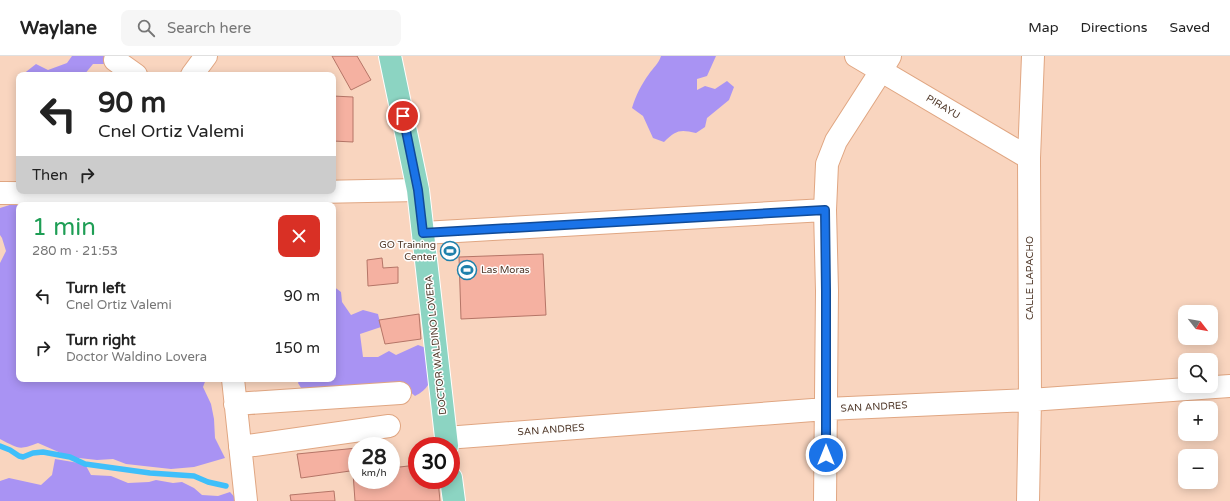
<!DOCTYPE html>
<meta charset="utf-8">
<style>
:root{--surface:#fff;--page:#f6f6f6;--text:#222;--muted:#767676;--line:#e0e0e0}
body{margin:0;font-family:"Varela Round",sans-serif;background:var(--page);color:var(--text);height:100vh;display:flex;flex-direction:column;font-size:15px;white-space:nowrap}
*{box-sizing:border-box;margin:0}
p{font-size:13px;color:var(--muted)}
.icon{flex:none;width:22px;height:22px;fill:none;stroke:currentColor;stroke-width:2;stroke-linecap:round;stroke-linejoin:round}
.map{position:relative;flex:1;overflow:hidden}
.details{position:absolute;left:16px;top:146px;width:320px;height:180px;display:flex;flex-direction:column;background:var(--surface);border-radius:8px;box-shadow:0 2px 10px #0003}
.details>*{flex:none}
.banner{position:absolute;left:16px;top:16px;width:320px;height:122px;border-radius:8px;box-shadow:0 2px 10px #0003;background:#fff;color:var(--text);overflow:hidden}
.needle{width:26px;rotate:121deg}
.tools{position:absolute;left:1178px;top:249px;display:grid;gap:8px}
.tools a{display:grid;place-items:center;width:40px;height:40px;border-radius:8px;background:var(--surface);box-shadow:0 2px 10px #0003;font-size:20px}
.speed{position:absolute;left:348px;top:381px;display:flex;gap:8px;font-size:20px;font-weight:700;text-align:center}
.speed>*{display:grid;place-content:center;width:52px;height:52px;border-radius:50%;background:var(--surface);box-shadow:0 2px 10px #0003;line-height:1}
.speed small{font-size:10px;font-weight:400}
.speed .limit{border:6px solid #d22;background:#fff;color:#111}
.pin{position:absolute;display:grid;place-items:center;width:34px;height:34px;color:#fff;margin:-17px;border:2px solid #fff;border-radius:50%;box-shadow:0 1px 4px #0007}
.me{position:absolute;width:44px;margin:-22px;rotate:0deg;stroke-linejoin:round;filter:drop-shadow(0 0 3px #0008)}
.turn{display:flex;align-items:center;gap:14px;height:84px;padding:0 16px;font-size:18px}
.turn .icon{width:52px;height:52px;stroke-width:2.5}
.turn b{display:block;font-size:28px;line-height:34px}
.then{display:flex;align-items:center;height:38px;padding:0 16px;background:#0003;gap:8px;font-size:15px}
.round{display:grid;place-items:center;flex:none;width:42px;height:42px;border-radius:8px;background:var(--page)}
.overview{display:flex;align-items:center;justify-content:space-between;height:68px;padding:0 16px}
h1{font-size:24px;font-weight:600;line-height:30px;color:#1e9e55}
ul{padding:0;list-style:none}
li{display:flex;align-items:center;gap:12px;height:52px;padding:0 16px}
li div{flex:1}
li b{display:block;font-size:15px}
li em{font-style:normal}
header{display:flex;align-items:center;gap:24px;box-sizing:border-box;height:56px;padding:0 20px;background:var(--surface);border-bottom:1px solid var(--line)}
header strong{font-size:19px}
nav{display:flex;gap:22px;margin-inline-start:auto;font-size:14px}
.search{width:280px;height:36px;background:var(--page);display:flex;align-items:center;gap:10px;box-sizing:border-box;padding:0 14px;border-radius:8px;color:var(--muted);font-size:15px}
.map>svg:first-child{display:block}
.forest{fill:#a993f3}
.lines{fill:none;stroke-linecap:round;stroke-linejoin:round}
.stream{stroke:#3fbffa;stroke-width:5.5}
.building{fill:#f5b1a1;stroke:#b57567}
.minor-casing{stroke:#e0a682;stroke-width:24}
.major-casing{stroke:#fff;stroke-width:24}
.minor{stroke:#fff;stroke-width:22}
.major{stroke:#8cd4c2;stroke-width:22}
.route-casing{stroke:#114b97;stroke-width:10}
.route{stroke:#1a73e8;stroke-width:7}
.labels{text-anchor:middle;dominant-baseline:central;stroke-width:3;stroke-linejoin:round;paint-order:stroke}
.street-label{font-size:10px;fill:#4d3526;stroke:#fefefe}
.poi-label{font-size:10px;fill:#4d3526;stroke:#fefefe;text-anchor:end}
</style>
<header>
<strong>Waylane</strong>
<div class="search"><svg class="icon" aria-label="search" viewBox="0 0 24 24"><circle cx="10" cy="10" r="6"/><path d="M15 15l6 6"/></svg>Search here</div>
<nav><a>Map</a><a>Directions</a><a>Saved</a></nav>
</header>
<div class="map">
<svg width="1230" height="445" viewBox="0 0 1230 445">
<rect width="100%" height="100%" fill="#f9d5bf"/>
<path class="forest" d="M72 0H110L105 8H93L84 19H22L36 8 48 14 67 7Z
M661 0H716L707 20 697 23V34L705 30 715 33 727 25 734 31 729 44 707 62 705 71 696 77C680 73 676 74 664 86L653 82 643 60 632 52C636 39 641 29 649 18 653 12 659 7 661 0Z
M16 147 24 149H19V323H206L203 331 211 348 214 363 215 382 225 402 194 411 171 413 126 408 113 403 97 404 70 401 38 387C18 395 18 392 0 383V207L6 195 2 182 0 179V152Z
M333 230 341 236 342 246 351 259 363 254 378 258 381 271 360 278 363 301H378L389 295 396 299 418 289 429 293C431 313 437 329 415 340L401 328 306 340 298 327 300 323H333Z
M55 403 85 408 91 419 111 420 128 427 149 426 156 424 173 427 182 426 194 432 202 439 218 440 230 436 238 445H0V425L9 422 41 429 52 419Z"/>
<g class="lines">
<path class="stream" d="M0 390 10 394 19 400 23 401 33 397 43 396 70 401 85 408 150 417 194 420 208 426 226 430"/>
</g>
<path class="building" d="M332 0H357L371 24 351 34Z
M333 40 353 41V86L333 85Z
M543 198 546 259 461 263 459 201Z
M382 202 383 212 398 211V227L368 230 367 204Z
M419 258 421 283 385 288 379 264Z
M357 392V414L301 422 297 398Z
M417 409V424H438L440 445H355L353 417 357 416V424H391V412Z
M334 435 335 445H291L290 439Z"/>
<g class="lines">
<defs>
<path id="minor" d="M856 0 1029 102
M115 4 136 19
M192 19 206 0
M0 137 213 138 418 134
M423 177 825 154
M233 323 246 445
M235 348 400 337
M446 382 826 353 1030 344 1230 330
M240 391 389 370
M825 445 827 235 825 154 827 108 836 85 881 15 890 0
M1028 445 1030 344 1029 102 1033 0"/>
<path id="major" d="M390 0 418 134 447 390
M451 422 454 445"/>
</defs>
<use href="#minor" class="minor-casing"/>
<use href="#major" class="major-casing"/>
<use href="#minor" class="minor"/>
<use href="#major" class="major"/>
</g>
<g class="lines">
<defs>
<path id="route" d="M403 60 418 134 423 177 825 154 826 235V399"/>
</defs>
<use href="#route" class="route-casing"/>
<use href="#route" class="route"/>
</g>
<defs>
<symbol id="stadium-ring" viewBox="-11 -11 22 22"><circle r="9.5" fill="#fefefe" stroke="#1e80ab" stroke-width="1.5"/><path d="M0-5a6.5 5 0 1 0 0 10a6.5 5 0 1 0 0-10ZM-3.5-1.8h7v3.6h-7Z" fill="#1e80ab"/></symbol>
</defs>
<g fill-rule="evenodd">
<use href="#stadium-ring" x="439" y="184" width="22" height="22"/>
<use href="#stadium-ring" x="456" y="203" width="22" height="22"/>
</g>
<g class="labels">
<g class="street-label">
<text transform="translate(943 51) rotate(31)">PIRAYU</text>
<text transform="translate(1030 222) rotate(-90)">CALLE LAPACHO</text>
<text transform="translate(436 289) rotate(-96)">DOCTOR WALDINO LOVERA</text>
<text transform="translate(874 351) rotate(-3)">SAN ANDRES</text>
<text transform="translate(551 374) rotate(-4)">SAN ANDRES</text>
</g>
<g class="poi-label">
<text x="436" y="189">GO Training<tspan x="436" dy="12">Center</tspan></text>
<text x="481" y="214" text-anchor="start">Las Moras</text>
</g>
</g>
</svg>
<div class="tools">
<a><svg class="needle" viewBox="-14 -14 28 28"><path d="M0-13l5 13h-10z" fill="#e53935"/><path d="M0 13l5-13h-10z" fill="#767676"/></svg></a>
<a><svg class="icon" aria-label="search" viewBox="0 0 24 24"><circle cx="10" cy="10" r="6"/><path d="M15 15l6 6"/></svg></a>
<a>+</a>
<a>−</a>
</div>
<div class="speed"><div>28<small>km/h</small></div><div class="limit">30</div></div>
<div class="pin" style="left:403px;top:60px;background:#d93025"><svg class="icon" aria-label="arrive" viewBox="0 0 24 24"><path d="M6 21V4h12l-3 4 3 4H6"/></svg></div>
<svg class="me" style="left:826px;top:399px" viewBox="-20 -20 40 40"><circle r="17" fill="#1a73e8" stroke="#fff" stroke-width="3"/><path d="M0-11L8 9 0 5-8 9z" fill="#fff"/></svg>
<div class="banner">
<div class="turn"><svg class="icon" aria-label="left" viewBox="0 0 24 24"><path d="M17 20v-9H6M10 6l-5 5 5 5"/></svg><div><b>90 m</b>Cnel Ortiz Valemi</div></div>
<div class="then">Then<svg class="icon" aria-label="right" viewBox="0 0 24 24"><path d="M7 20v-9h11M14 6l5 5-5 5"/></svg></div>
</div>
<section class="details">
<div class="overview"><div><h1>1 min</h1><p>280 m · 21:53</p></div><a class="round" style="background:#d93025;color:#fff"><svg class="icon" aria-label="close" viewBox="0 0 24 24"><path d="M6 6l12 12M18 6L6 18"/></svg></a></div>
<ul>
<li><svg class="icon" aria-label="left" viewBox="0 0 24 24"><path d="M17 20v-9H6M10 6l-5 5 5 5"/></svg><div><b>Turn left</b><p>Cnel Ortiz Valemi</p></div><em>90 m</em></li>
<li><svg class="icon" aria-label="right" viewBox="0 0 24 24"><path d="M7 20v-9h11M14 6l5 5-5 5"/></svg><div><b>Turn right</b><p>Doctor Waldino Lovera</p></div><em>150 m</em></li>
</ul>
</section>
</div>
